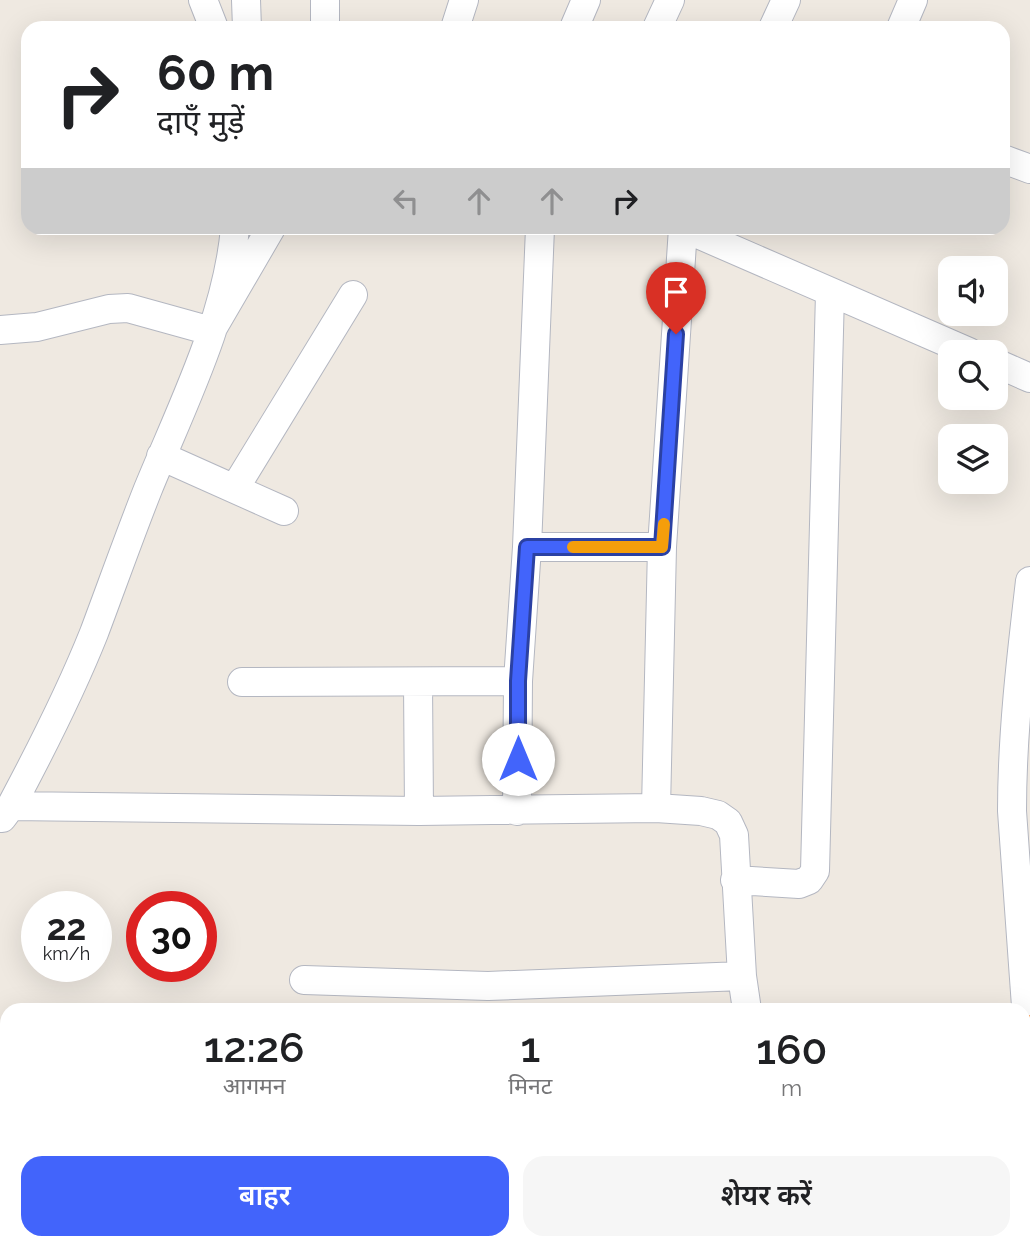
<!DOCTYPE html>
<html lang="hi">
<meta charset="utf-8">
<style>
:root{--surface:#fff;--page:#f6f6f6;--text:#202124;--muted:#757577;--accent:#4264fb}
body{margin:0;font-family:Raleway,"Noto Sans Devanagari",sans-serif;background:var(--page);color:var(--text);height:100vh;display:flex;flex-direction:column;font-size:26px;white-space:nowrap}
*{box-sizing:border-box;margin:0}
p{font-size:23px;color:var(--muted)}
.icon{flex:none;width:38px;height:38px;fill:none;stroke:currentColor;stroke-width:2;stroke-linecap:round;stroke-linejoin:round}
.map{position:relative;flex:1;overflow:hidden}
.sheet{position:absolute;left:0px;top:1003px;width:1031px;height:247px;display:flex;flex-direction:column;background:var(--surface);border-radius:21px 21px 0 0;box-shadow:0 7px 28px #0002}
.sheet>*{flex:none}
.banner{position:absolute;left:21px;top:21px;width:989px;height:214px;border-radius:21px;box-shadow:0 7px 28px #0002;background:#fff;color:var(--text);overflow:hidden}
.fabs{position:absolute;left:938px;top:256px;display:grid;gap:14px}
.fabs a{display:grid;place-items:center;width:70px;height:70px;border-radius:14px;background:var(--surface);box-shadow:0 7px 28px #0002;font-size:35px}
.speed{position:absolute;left:21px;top:891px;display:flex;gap:14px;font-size:35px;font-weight:700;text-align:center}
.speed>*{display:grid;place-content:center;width:91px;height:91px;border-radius:50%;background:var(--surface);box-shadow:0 7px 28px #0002;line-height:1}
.speed small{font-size:18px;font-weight:400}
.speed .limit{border:10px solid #d22;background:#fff;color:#111}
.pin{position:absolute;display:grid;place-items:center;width:60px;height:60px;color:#fff;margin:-72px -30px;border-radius:50% 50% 50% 0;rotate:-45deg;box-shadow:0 0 7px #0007}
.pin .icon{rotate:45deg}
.me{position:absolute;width:77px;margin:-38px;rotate:0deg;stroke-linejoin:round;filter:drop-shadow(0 0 5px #0008)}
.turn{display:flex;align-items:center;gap:24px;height:147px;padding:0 21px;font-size:32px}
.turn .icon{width:91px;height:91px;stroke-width:2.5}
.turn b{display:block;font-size:49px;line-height:60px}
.lanes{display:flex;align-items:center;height:66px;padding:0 21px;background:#0003;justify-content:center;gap:35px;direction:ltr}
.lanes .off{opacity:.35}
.eta{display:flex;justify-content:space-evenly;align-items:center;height:119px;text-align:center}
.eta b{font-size:42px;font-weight:600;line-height:49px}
.action{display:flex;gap:14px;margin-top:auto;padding:14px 21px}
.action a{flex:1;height:80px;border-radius:21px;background:var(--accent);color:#fff;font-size:28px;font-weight:600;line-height:80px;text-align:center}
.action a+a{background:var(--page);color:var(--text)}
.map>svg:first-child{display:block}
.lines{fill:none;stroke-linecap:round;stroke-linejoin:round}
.minor-casing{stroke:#b4b7c1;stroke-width:30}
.highway-casing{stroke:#c9c9c9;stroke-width:40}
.minor{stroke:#fff;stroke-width:28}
.highway{stroke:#ffa35c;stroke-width:38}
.route-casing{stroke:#2b41a3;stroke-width:18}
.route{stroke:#4264fb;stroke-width:12}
.slow{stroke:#f59e0b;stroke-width:12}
</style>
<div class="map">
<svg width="1030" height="1248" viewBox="0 0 1030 1248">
<rect width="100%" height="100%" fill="#efe9e1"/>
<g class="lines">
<defs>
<path id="minor" d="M203 0 214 28
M246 0 247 28
M325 28V0
M455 28 464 0
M574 28 586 0
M657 28 670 0
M773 28 786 0
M901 28 913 0
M1003 159 1030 169
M684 228 969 352
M0 330 37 327 109 309 128 308 211 331 271 228
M996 363 1030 378
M161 456 284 511
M235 488 353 295
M527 547H662
M242 682 518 681
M418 682 419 811
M11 806 419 811 656 808 701 811 718 815 728 822 734 835 742 976 747 1010
M656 808 662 547 683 228
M517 811 518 681 527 547 540 228
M2 818 11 806C41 750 70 693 94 633 112 585 129 537 148 489 182 406 227 318 235 228
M735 880 799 884 809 880 815 871 830 293
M304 980 488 986 742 976
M1028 1034 1012 811C1012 734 1021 658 1030 581
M474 1242V1248"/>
<path id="highway" d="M1024 1036 1030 1034
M1024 1090 1030 1088
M0 1202 7 1207
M79 1242 103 1248
M313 1248 345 1242"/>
</defs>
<use href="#minor" class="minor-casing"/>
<use href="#highway" class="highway-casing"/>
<use href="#minor" class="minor"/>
<use href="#highway" class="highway"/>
</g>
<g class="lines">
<defs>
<path id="route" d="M518 759V681L527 547H662L676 334"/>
</defs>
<use href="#route" class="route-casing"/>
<use href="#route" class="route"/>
<path class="slow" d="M573 547H662L664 524"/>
</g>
</svg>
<div class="fabs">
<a><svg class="icon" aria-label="sound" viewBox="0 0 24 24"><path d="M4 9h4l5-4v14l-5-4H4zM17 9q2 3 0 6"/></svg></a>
<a><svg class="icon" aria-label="search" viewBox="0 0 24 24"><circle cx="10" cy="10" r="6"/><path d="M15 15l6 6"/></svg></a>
<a><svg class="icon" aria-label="layers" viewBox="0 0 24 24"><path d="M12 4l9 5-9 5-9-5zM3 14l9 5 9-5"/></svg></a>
</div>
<div class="speed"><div>22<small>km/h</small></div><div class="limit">30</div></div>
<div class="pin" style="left:676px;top:334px;background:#d93025"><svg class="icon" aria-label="arrive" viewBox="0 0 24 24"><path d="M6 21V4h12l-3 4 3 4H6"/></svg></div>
<svg class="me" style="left:518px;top:759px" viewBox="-20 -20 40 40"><circle r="19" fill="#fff"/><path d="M0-13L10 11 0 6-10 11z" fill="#4264fb"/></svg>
<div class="banner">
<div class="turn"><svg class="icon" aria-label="right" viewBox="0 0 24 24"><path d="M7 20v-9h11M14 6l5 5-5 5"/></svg><div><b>60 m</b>दाएँ मुड़ें</div></div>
<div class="lanes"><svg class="icon off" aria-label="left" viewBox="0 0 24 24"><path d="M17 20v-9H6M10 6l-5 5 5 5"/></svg><svg class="icon off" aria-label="ahead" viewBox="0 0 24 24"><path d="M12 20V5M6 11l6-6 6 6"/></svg><svg class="icon off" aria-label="ahead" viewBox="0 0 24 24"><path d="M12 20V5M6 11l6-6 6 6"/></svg><svg class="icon" aria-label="right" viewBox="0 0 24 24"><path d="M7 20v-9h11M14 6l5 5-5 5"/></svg></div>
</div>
<section class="sheet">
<div class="eta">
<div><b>12:26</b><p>आगमन</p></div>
<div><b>1</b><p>मिनट</p></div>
<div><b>160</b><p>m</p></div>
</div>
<div class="action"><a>बाहर</a><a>शेयर करें</a></div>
</section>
</div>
